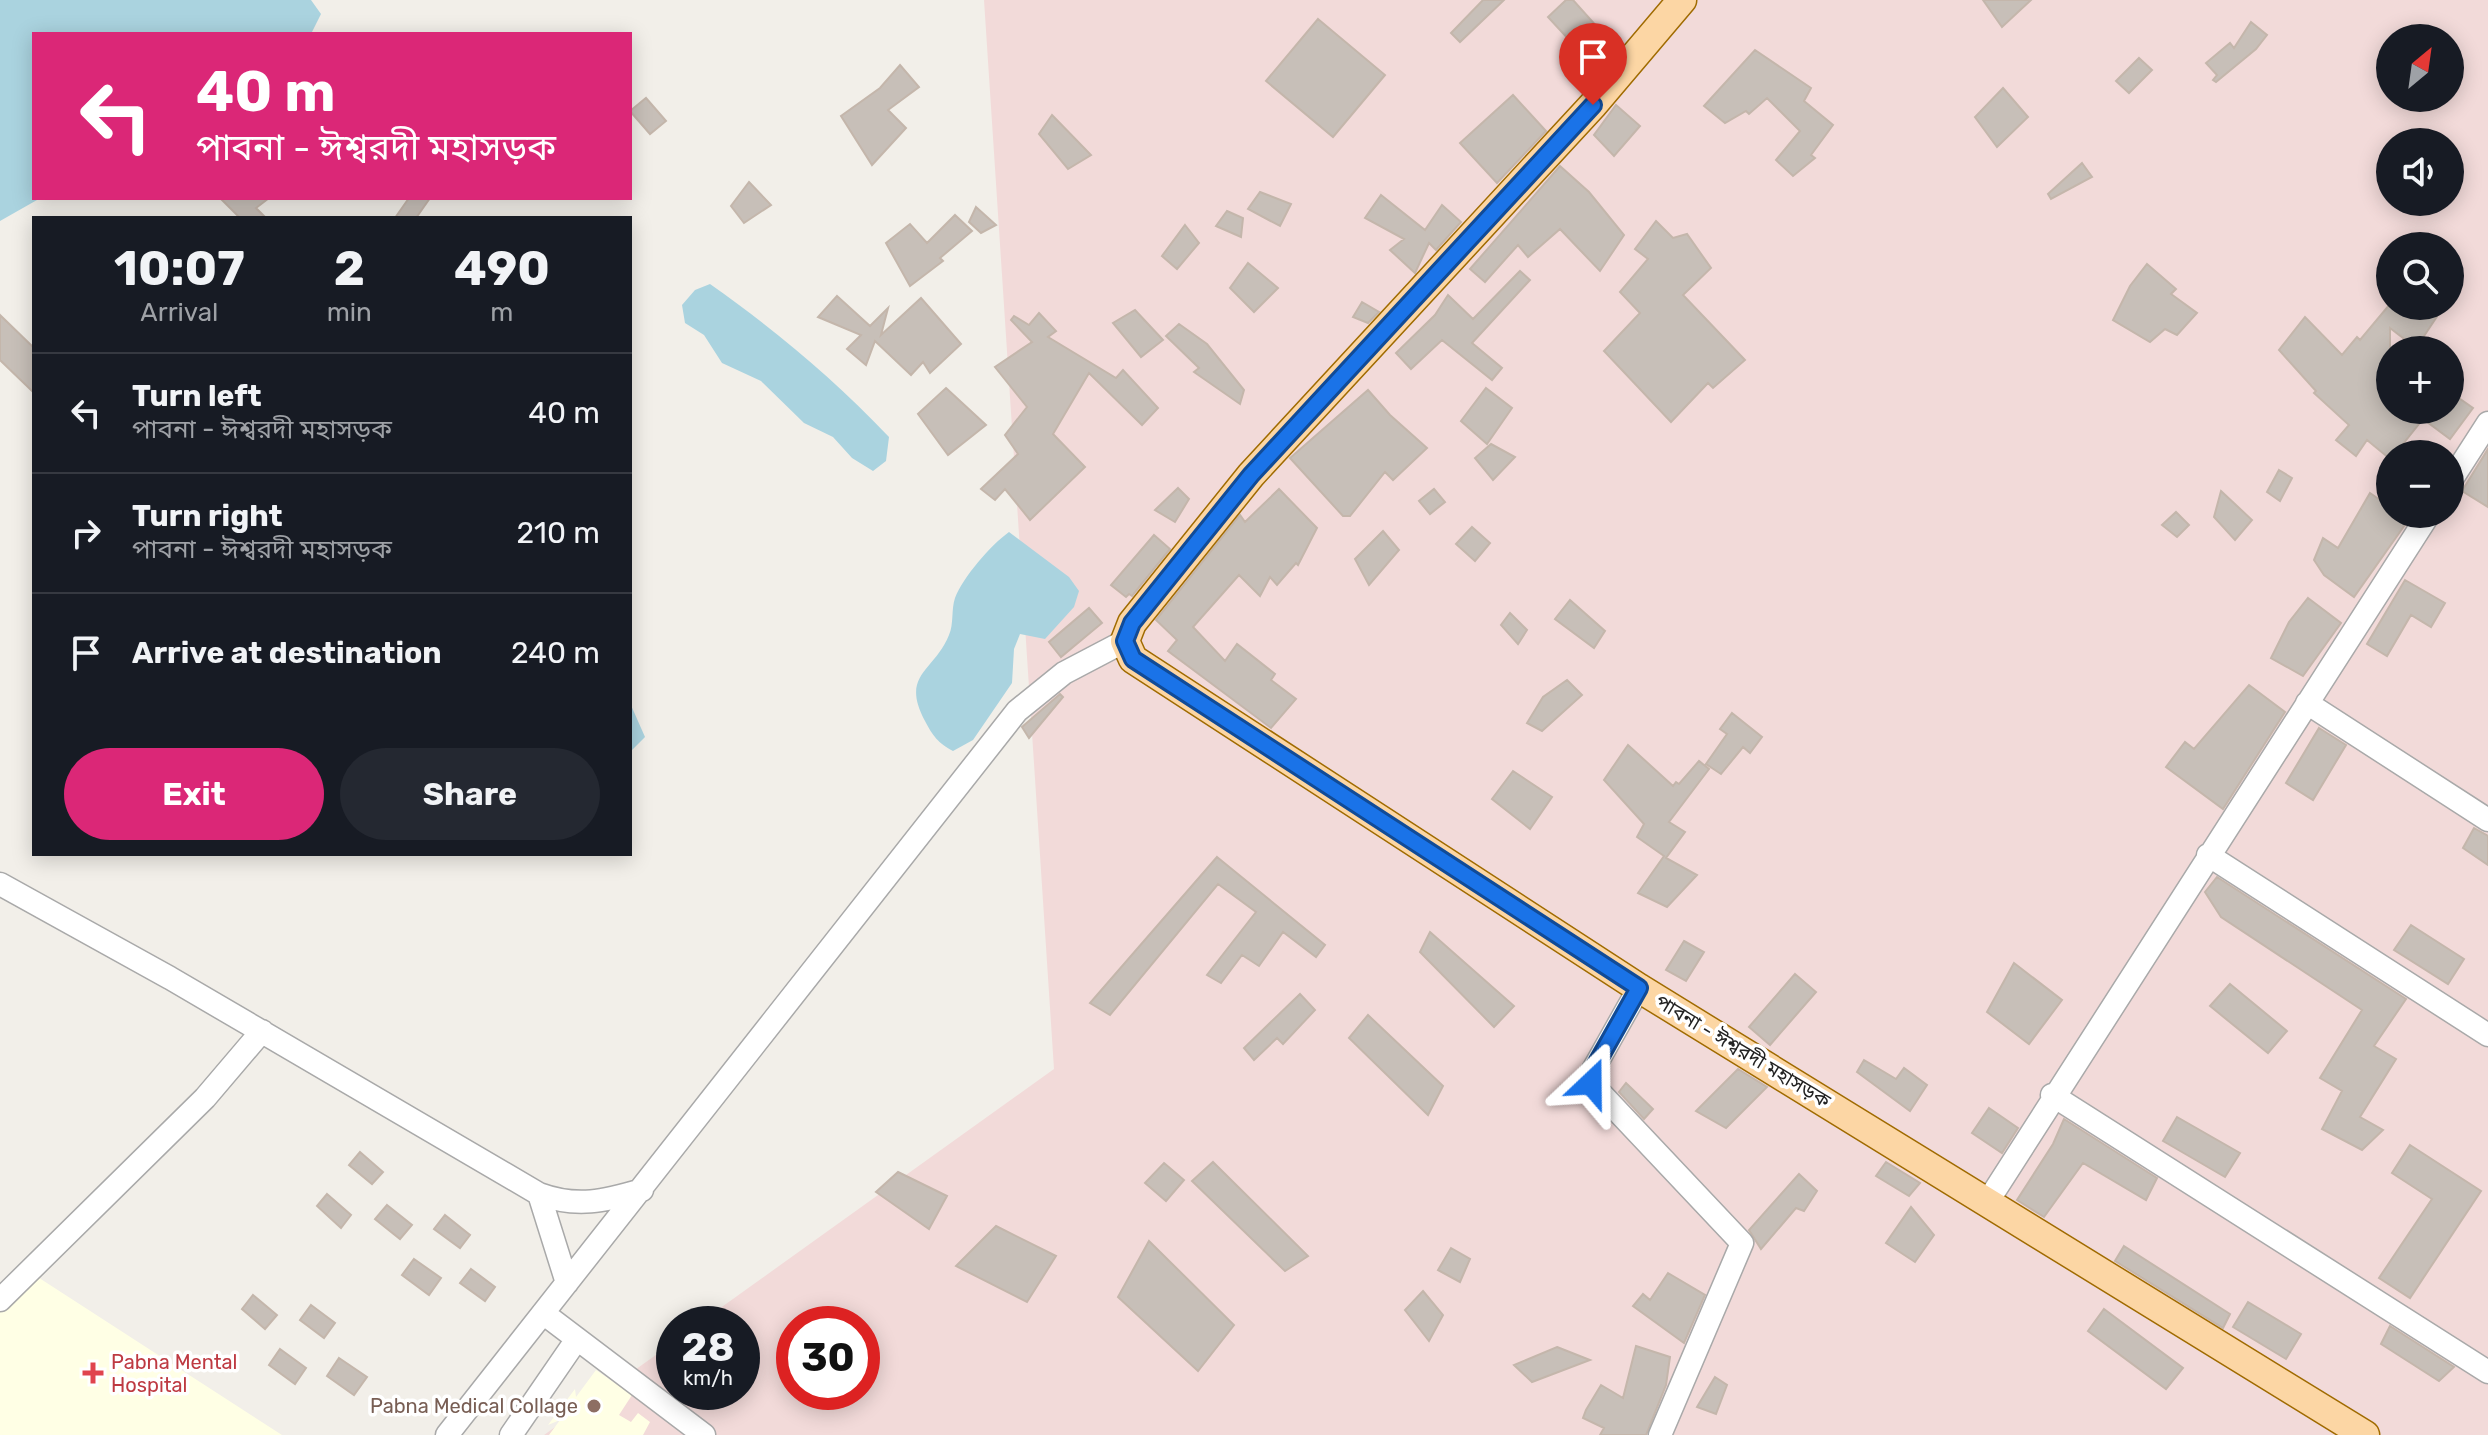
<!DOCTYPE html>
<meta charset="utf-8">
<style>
:root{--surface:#171b24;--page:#242831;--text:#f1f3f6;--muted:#9ea1a6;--line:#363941;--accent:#db2777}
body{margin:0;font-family:Rubik,"Noto Sans Bengali",sans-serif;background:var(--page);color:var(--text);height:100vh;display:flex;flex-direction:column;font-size:30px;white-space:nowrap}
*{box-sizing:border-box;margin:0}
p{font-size:26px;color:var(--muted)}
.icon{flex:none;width:44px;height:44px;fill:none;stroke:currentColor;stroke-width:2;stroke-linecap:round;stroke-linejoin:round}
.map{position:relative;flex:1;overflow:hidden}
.sheet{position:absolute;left:32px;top:216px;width:600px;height:640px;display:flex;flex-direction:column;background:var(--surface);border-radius:0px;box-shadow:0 4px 20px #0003}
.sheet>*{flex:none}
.top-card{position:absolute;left:32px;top:32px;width:600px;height:168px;border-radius:0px;box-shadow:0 4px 20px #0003;background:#db2777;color:#fff;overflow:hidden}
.needle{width:52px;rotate:29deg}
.tools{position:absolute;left:2376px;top:24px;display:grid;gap:16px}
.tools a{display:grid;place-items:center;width:88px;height:88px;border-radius:50%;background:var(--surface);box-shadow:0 4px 20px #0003;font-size:40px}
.speed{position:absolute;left:656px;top:1306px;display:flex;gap:16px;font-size:40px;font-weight:700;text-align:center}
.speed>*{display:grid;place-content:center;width:104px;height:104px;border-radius:50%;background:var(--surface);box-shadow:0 4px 20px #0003;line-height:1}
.speed small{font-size:20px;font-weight:400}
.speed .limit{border:12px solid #d22;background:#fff;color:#111}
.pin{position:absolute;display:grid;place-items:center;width:68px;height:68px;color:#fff;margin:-82px -34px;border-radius:50% 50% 50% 0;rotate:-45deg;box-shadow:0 0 8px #0007}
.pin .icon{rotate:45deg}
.me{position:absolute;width:88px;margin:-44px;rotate:23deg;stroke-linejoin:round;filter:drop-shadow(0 0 6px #0008)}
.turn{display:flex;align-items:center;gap:28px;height:168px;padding:0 32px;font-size:36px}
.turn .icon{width:104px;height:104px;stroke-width:2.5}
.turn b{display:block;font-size:56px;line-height:68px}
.eta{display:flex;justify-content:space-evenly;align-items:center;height:136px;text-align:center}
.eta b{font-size:48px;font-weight:700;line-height:56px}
.action{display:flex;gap:16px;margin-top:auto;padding:16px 32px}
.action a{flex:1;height:92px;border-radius:48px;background:var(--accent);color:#fff;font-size:32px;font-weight:700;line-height:92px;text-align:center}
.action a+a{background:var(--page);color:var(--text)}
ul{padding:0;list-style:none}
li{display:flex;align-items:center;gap:24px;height:120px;padding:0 32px;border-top:2px solid var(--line)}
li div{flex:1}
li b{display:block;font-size:30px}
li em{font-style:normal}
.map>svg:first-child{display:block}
.commercial{fill:#f2dad9;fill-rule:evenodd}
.education{fill:#ffffe5}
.water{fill:#aad3df}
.building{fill:#c7bfb8;stroke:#c4b6ab;stroke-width:2}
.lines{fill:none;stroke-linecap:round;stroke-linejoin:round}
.minor-casing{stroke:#a9a9a9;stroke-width:25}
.major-casing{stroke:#a06b00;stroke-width:31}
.minor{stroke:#fff;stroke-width:22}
.major{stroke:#fcd6a4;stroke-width:28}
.route-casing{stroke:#114b97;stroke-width:20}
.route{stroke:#1a73e8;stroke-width:14}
.health-dot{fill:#e0444e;stroke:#fff;stroke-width:3}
.education-dot{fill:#8d6e63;stroke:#fff;stroke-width:3}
.labels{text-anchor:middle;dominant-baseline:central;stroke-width:7;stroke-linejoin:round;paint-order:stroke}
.street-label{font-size:20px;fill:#222;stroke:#fff}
.health-label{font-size:20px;fill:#be3a42;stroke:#fff;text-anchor:start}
.education-label{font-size:20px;fill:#785e54;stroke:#fff;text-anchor:end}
</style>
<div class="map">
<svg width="2488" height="1435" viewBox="0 0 2488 1435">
<rect width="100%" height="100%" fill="#f2efe9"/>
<path class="commercial" d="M984 0H2488V1435H544L674 1342V1392H742V1324H698L1054 1069ZM2390 38H2450V98H2390ZM2390 142H2450V202H2390ZM2390 246H2450V306H2390ZM2390 350H2450V410H2390ZM2390 454H2450V514H2390ZM794 1324H862V1392H794Z"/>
<path class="education" d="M33 1274 282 1435H0V1310Z
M596 1370 632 1395 619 1415 631 1422 638 1413 650 1422 643 1435H549L560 1420 548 1425 575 1389 576 1397Z"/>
<path class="water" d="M0 0H311L321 14 311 34H34V198H48L37 200 0 221Z
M710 284C775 330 834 379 889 437L886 461 873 471 852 458 833 437 804 423 761 381 722 363 704 335 685 323 682 305 695 290Z
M1009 532 1069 577 1079 591 1074 607 1045 639 1020 634 1014 649 1012 683 973 740 953 751C938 743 933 736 925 721 900 674 934 672 949 635 954 624 951 610 955 598 963 577 991 545 1009 532Z
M630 703 645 737 630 752Z"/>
<path class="building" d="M1483 0H1504L1460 42 1451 33Z
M1566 0H1573L1607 38 1585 57 1548 17Z
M1983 0H2031L2002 27Z
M1318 19 1385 75 1333 137 1266 81Z
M2251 22 2267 35 2256 49 2216 82 2213 80 2217 75 2206 63 2230 43 2234 48Z
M1755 50 1811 88 1804 101 1833 125 1811 155 1815 158 1793 176 1776 160 1800 131 1767 98 1749 114 1746 111 1725 123 1704 106Z
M2139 58 2152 70 2129 93 2116 81Z
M900 65 919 87 888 110 906 128 872 165 841 116 880 88Z
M2003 88 2028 117 1997 147 1975 117Z
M1513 95 1546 131 1497 183 1460 143Z
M646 98 666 121 650 134 630 111Z
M1616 105 1640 126 1614 156 1594 135Z
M1052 115 1091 155 1068 169 1039 134Z
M2082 163 2092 177 2051 199 2048 194Z
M1560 166 1589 192 1624 235 1600 271 1560 229 1528 257 1518 245 1485 282 1470 269Z
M749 182 771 205 744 223 731 206Z
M1260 192 1291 204 1280 226 1248 209Z
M1381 195 1425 230 1442 205 1461 222 1436 250 1429 243 1415 273 1390 250 1404 239 1365 218Z
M220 198H269L256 208 266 218H240Z
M409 198H430L416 218H395Z
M976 207 996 225 981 233 969 222Z
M1227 211 1243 218 1241 237 1216 226Z
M955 215 972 231 940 258 943 261 910 286 886 243 910 224 927 243Z
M1656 221 1673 238 1687 234 1711 268 1683 295 1745 360 1713 388 1708 383 1671 422 1604 351 1640 313 1620 292 1648 259 1635 249Z
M1185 225 1199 243 1177 269 1162 256Z
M1248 263 1278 288 1254 312 1230 288Z
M2147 264 2176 289 2171 294 2197 313 2177 335 2165 329 2150 342 2113 320 2130 286Z
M1520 271 1530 280 1472 343 1502 368 1492 380 1442 340 1411 369 1396 353 1435 315 1448 295 1473 319Z
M837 296 870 326 888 308 881 335 921 298 961 344 930 373 923 362 911 375 875 341 866 365 847 349 861 335 818 317Z
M1362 302 1379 312 1368 323 1353 317Z
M2390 304 2444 306 2416 348 2390 328V410H2450V392L2473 408 2450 439 2423 419 2395 454H2390V459L2367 440 2356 456 2336 440 2349 425 2314 393 2316 391 2279 350 2305 317 2342 355 2357 337 2360 340Z
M1135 310 1163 340 1141 357 1113 323Z
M1039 313 1056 331 1048 337 1116 378 1123 370 1158 408 1142 425 1089 373 1053 434 1085 467 1030 520 1005 489 995 500 981 489 1018 454 1005 435 1027 407 995 367 1032 342 1011 320 1014 316 1029 325Z
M0 315 34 348V393L0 360Z
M1179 324 1207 344 1244 390 1240 404 1194 372 1199 368 1166 336Z
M946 388 986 425 948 455 918 414Z
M1486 388 1512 408 1487 444 1461 421Z
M1368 390 1390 415 1427 448 1393 480 1385 472 1350 516H1343L1290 458Z
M1491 444 1515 457 1493 480 1475 458Z
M2488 449V507L2462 491Z
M2279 470 2292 478 2280 501 2267 492Z
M1178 488 1189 499 1175 522 1155 510Z
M1279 489 1317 528 1298 565 1296 563 1277 585 1270 577 1260 596 1239 575 1193 627 1225 661 1237 644 1275 674 1271 680 1296 699 1271 728 1168 651 1177 640 1156 620 1240 515 1245 522Z
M1434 489 1445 502 1430 514 1419 501Z
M2221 491 2252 520 2235 540 2214 517Z
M2370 493 2390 507V514H2401L2409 519 2354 597 2324 575 2314 560 2323 538 2338 548Z
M2176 512 2189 525 2177 537 2162 525Z
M1472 527 1490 543 1475 561 1456 544Z
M1383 531 1399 550 1369 585 1355 559Z
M1154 535 1170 549 1132 596 1129 594 1126 597 1111 585Z
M2405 580 2445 603 2431 627 2411 615 2387 656 2367 644Z
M2308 598 2341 623 2303 676 2271 658 2289 622Z
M1570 600 1605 631 1594 648 1555 619Z
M1089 608 1102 623 1061 657 1049 642Z
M1510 613 1527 630 1518 644 1501 625Z
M1567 680 1582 695 1542 731 1527 723 1543 697Z
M2249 685 2285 712 2223 809 2166 767 2185 742 2194 749Z
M1060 694 1063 697 1029 738 1022 727Z
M1732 713 1762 737 1750 753 1743 747 1721 774 1706 764 1727 734 1720 729Z
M2319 728 2346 745 2313 800 2286 783Z
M1628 745 1673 786 1676 782 1679 784 1699 761 1709 769 1669 822 1685 832 1666 858 1697 875 1667 907 1638 893 1664 856 1637 837 1644 824 1604 780Z
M1513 771 1552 797 1530 829 1492 799Z
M2474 828 2488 836V865L2463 848Z
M1217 857 1325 945 1316 957 1283 932 1259 966 1242 955 1221 983 1207 975 1256 912 1218 884 1110 1015 1090 1003Z
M2217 877 2406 999 2374 1046 2396 1059 2360 1117 2383 1130 2362 1150 2322 1129 2342 1091 2320 1078 2362 1010 2221 917 2205 892Z
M2411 925 2464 959 2448 984 2394 950Z
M1430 932 1514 1006 1494 1027 1420 952Z
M1684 941 1704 952 1686 981 1666 970Z
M2014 963 2062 1000 2029 1044 1987 1012Z
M1795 974 1816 992 1770 1045 1749 1027Z
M2230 984 2287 1031 2268 1053 2210 1006Z
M1300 994 1315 1010 1283 1044 1277 1038 1254 1060 1244 1048Z
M1368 1015 1443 1086 1428 1115 1349 1038Z
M1864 1060 1896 1079 1904 1068 1927 1085 1910 1111 1857 1072Z
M1738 1069 1767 1087 1726 1128 1696 1111Z
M1626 1083 1653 1109 1644 1119 1619 1092Z
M1989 1108 2018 1128 2002 1153 1972 1133Z
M2177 1117 2240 1153 2225 1177 2163 1141Z
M2064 1119 2157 1178 2146 1200 2083 1163 2044 1217 2017 1200 2053 1144Z
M2410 1145 2481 1191 2410 1298 2379 1278 2432 1199 2392 1173Z
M360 1152 383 1172 372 1184 349 1165Z
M1213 1162 1308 1256 1285 1271 1192 1181Z
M1886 1162 1920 1183 1909 1196 1876 1176Z
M1164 1163 1184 1180 1166 1201 1145 1183Z
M898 1172 947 1196 929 1229 876 1192Z
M1799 1174 1817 1191 1804 1211 1796 1208 1761 1249 1749 1230Z
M327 1194 351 1215 341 1228 317 1206Z
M387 1205 412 1225 400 1239 375 1219Z
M1911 1207 1934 1235 1915 1262 1886 1243Z
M445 1215 470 1235 460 1248 434 1229Z
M996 1226 1056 1256 1027 1302 956 1266Z
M1149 1241 1234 1325 1198 1371 1118 1297Z
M2124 1246 2230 1314 2223 1328 2115 1261Z
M1451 1248 1470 1259 1460 1282 1438 1270Z
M414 1259 441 1278 429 1295 402 1275Z
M471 1269 495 1287 485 1301 460 1283Z
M1668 1273 1705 1295 1684 1343 1633 1306 1643 1294 1650 1300Z
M1423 1291 1443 1315 1429 1341 1405 1310Z
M253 1295 277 1315 265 1329 242 1309Z
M2248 1302 2301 1334 2286 1359 2233 1327Z
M311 1305 335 1323 324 1338 300 1320Z
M2104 1309 2183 1368 2166 1389 2088 1331Z
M2390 1326 2454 1367 2439 1381 2381 1344Z
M1636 1346 1670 1357 1666 1385 1646 1435H1600L1604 1428 1583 1418 1586 1410 1601 1385 1623 1398Z
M1557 1347 1590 1360 1532 1382 1514 1365Z
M280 1349 306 1368 295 1384 269 1365Z
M339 1358 367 1377 354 1395 327 1376Z
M1715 1377 1727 1385 1716 1414 1697 1407Z"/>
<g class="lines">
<defs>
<path id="minor" d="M2450 482 2488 423
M2307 703 2488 820
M2208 855 2488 1035
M0 884 170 978 539 1194C577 1208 605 1201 642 1190
M1639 988 1589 1077 1591 1083 1742 1243 1660 1435
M2052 1095 2488 1372
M539 1194 567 1283
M1988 1201 2429 514
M0 1300 205 1098 262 1031
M543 1313 704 1435
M447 1435 1017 711 1064 673 1125 641
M511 1435 577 1339"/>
<path id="major" d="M1682 0 1593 105 1251 475 1132 623 1125 641 1133 659 1639 988 2365 1435"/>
</defs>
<use href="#minor" class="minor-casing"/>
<use href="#major" class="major-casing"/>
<use href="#minor" class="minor"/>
<use href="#major" class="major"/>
</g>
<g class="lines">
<defs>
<path id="route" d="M1591 1083 1589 1077 1639 988 1133 659 1125 641 1132 623 1251 475 1593 105"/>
</defs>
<use href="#route" class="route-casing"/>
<use href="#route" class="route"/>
</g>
<path class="health-dot" d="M89 1361h8v8h8v8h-8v8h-8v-8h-8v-8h8z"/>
<circle class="education-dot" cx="594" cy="1406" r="8"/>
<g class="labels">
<g class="street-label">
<text transform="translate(1743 1051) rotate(31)">পাবনা - ঈশ্বরদী মহাসড়ক</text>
</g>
<g class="health-label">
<text x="111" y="1362">Pabna Mental<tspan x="111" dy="23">Hospital</tspan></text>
</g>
<g class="education-label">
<text x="578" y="1406">Pabna Medical Collage</text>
</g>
</g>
</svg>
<div class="tools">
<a><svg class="needle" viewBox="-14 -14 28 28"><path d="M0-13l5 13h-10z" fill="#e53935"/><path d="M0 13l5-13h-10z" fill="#9ea1a6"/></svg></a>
<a><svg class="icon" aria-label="sound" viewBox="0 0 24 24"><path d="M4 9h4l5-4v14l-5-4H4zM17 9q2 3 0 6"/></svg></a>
<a><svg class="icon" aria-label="search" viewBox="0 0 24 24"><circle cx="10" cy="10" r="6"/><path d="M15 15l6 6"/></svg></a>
<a>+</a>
<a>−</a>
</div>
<div class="speed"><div>28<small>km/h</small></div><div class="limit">30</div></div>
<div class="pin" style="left:1593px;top:105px;background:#d93025"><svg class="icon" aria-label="arrive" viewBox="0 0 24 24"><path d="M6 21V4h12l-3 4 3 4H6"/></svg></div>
<svg class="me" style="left:1591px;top:1083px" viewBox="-20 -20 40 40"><path d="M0-17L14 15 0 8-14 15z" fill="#1a73e8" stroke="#fff" stroke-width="4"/></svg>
<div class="top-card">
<div class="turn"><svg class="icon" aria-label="left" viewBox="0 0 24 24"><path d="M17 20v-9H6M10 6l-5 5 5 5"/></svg><div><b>40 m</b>পাবনা - ঈশ্বরদী মহাসড়ক</div></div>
</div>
<section class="sheet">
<div class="eta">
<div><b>10:07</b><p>Arrival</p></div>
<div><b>2</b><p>min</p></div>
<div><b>490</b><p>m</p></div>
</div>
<ul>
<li><svg class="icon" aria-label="left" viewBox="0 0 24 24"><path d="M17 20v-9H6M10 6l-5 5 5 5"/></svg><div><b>Turn left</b><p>পাবনা - ঈশ্বরদী মহাসড়ক</p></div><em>40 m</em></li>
<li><svg class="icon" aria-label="right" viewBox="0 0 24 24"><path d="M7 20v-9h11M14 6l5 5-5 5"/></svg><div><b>Turn right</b><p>পাবনা - ঈশ্বরদী মহাসড়ক</p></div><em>210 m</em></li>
<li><svg class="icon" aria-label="arrive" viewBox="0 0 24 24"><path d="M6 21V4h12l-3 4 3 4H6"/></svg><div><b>Arrive at destination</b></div><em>240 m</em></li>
</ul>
<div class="action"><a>Exit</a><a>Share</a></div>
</section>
</div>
